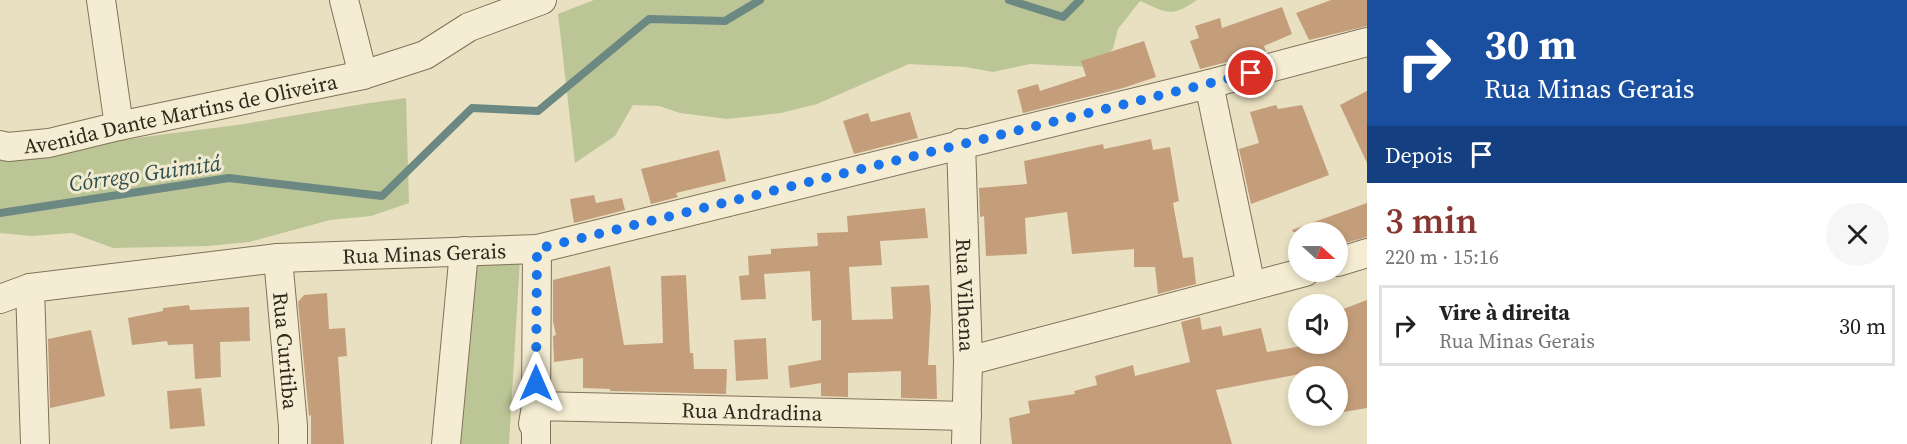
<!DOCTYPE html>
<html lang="pt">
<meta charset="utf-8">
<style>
:root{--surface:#fff;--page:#f6f6f6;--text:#222;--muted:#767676;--line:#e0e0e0;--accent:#893630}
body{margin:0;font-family:"Source Serif 4",serif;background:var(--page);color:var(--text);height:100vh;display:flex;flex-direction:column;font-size:22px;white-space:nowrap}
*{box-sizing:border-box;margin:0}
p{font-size:20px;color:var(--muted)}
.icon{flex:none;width:33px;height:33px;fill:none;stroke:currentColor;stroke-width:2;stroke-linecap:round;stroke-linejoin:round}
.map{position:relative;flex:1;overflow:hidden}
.side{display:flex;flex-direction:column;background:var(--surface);width:540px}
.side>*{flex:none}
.hud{background:#1a4fa0;color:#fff;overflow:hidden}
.needle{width:39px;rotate:111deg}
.tools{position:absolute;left:1288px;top:222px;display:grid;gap:12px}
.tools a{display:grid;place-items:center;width:60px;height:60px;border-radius:50%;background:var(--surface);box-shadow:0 3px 9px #0003;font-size:30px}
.pin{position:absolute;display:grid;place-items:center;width:51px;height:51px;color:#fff;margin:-26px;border:3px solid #fff;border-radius:50%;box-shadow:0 2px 6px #0007}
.me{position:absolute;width:66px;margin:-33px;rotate:0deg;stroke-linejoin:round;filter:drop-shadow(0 0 4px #0008)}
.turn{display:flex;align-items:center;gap:21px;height:126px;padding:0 18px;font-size:27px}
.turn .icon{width:78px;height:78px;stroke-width:2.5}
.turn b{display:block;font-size:42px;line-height:51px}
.then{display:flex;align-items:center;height:57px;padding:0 18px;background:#0003;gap:12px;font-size:22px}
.round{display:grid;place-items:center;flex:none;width:63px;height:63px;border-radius:32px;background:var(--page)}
.head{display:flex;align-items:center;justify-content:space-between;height:102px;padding:0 18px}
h1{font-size:36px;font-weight:600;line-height:45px;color:var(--accent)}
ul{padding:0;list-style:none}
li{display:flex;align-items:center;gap:18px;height:81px;margin:0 12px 9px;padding:0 6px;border:3px solid var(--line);border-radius:0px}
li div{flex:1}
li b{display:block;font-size:22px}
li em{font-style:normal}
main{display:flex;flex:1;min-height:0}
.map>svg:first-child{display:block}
.green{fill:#bcc596}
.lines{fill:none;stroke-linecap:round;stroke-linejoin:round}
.stream{stroke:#6b8883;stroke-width:8}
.building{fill:#c49e7a}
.minor-casing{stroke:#80715a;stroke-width:30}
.minor{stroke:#f5edd3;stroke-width:28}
.route{stroke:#1a73e8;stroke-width:10;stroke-dasharray:0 18}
.labels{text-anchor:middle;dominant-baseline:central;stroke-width:6;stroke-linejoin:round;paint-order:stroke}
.street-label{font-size:21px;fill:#31281d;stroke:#f1eacf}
.water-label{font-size:22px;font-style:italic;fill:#2e4f50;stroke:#f1eacf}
</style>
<main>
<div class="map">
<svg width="1367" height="444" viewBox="0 0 1367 444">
<rect width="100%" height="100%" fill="#e9e0c1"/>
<path class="green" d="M594 0H1197C1170 18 1168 13 1140 1L1118 29 1113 49 1091 67 1030 64 993 72 965 67 909 64 817 104 781 113 727 119 680 113 659 106 633 105 615 136 575 163 558 14Z
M406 98 409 203 371 216 330 220 249 242 209 246 113 248 72 233 31 236 0 233V156C43 164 84 147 126 140 165 133 205 130 244 124 298 115 352 105 406 98Z
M520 259 509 444H459L468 261Z"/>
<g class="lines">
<path class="stream" d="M1009 0 1063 17 1080 0
M0 213 229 178 382 196 472 108 538 111 649 19 725 21 760 0"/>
</g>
<path class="building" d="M1331 0H1367V26L1309 40 1296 13Z
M1282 7 1292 34 1264 46 1266 52 1200 69 1190 41 1199 38 1195 26 1220 18 1222 28Z
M1144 41 1156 77 1123 88 1023 113 1017 90 1038 84 1040 91 1086 76 1081 61Z
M1367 91V163L1340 105Z
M1276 105 1278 109 1302 105 1329 175 1251 204 1239 149 1259 143 1250 112Z
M910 112 918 138 854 154 843 121 868 113 871 122Z
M1151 139 1153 150 1170 147 1179 201 1173 203 1183 258 1193 257 1196 284 1158 294 1155 267H1134V249L1072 254 1067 212 1025 218 1027 254 986 256 984 216 980 217 979 188 1027 184 1024 161 1103 144 1104 149Z
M719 150 726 181 676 193 678 197 651 204 641 169Z
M594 195 596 203 622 198 625 210 574 223 570 199Z
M1367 203V237L1338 245V232H1293L1292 230Z
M925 208 928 238 880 241 882 265 849 267 852 320 893 319 891 287 929 285 931 308 928 365H936L937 399 901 398V371L848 373V397L821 396V383L790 388 788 366 821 360V320L812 321 810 271 764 274 766 299 741 300 739 276 749 275 748 256 771 254V249L818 246 817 233 848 232 847 216Z
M610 266 624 345 663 343 661 276 686 275 690 353H693L694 369H727L726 394 610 391V389L583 388V358L554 362 553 336 556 335 553 322V280Z
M327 293 329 329 345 328 347 356 338 357 344 444H311V415L309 416 298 302 304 295Z
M1367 300V408L1338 413V376H1311L1310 372 1216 390 1232 444H1012L1009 418 1030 413 1028 401 1075 394 1074 391 1097 385 1095 376 1133 365 1135 376 1190 362 1181 322 1200 317 1202 330 1221 326 1223 336 1261 328 1267 352 1314 344H1338V311Z
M189 305 190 310 249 307 250 341 220 342 221 377 195 379 193 344 168 345 167 341 132 345 128 318 163 311V308Z
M91 330 105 396 50 408 48 339Z
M766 338 768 379 736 381 734 340Z
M201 388 205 426 170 429 167 391Z"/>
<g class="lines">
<defs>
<g id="minor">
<path d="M101 0 119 126"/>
<path d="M344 0 363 75"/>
<path d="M1209 84 1251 286"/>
<path id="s1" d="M961 143 968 361 966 444"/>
<path id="s2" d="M0 145 8 147 49 143 119 126 363 75 425 55 469 27 542 0"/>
<path id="s3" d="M278 258 293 426V444"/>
<path d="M1338 262 1367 253"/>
<path d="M30 288 35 444"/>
<path id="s4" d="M0 299 30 288 278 258 537 249 1209 84 1367 42"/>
<path d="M968 361 1305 272"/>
<path d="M533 424 536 406 537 249"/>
<path d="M446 444 464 251"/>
<path id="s5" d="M536 444V406L967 416"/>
</g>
</defs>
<use href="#minor" class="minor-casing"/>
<use href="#minor" class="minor"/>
</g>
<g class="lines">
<path class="route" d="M536 383 537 249 1251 73"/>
</g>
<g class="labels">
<g class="street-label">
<text stroke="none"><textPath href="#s2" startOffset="184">Avenida Dante Martins de Oliveira</textPath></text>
<text stroke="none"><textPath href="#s4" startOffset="428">Rua Minas Gerais</textPath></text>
<text stroke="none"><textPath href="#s1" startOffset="152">Rua Vilhena</textPath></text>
<text stroke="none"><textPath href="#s3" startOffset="93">Rua Curitiba</textPath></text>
<text stroke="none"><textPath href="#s5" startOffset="254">Rua Andradina</textPath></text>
</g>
<g class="water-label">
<text transform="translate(145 173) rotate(-8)">Córrego Guimitá</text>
</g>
</g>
</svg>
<div class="tools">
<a><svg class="needle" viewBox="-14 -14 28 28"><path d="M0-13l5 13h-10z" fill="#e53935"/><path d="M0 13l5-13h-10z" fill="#767676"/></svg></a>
<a><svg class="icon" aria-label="sound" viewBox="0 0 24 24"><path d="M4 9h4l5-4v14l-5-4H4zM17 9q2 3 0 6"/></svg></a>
<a><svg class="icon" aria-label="search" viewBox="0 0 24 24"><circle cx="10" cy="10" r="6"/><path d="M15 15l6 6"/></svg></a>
</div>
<div class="pin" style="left:1251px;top:73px;background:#d93025"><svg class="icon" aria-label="arrive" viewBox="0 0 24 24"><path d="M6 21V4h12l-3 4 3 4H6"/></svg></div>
<svg class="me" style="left:536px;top:383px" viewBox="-20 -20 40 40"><path d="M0-17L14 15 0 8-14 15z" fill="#1a73e8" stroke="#fff" stroke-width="4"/></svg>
</div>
<section class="side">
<div class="hud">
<div class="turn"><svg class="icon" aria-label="right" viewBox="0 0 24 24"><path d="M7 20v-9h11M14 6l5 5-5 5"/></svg><div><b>30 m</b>Rua Minas Gerais</div></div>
<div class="then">Depois<svg class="icon" aria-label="arrive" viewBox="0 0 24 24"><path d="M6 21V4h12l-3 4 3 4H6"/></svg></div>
</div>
<div class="head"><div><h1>3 min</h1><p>220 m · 15:16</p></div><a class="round"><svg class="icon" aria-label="close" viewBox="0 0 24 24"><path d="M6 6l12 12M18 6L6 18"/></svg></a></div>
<ul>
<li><svg class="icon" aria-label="right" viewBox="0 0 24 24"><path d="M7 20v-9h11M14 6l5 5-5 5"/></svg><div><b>Vire à direita</b><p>Rua Minas Gerais</p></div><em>30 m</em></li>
</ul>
</section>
</main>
